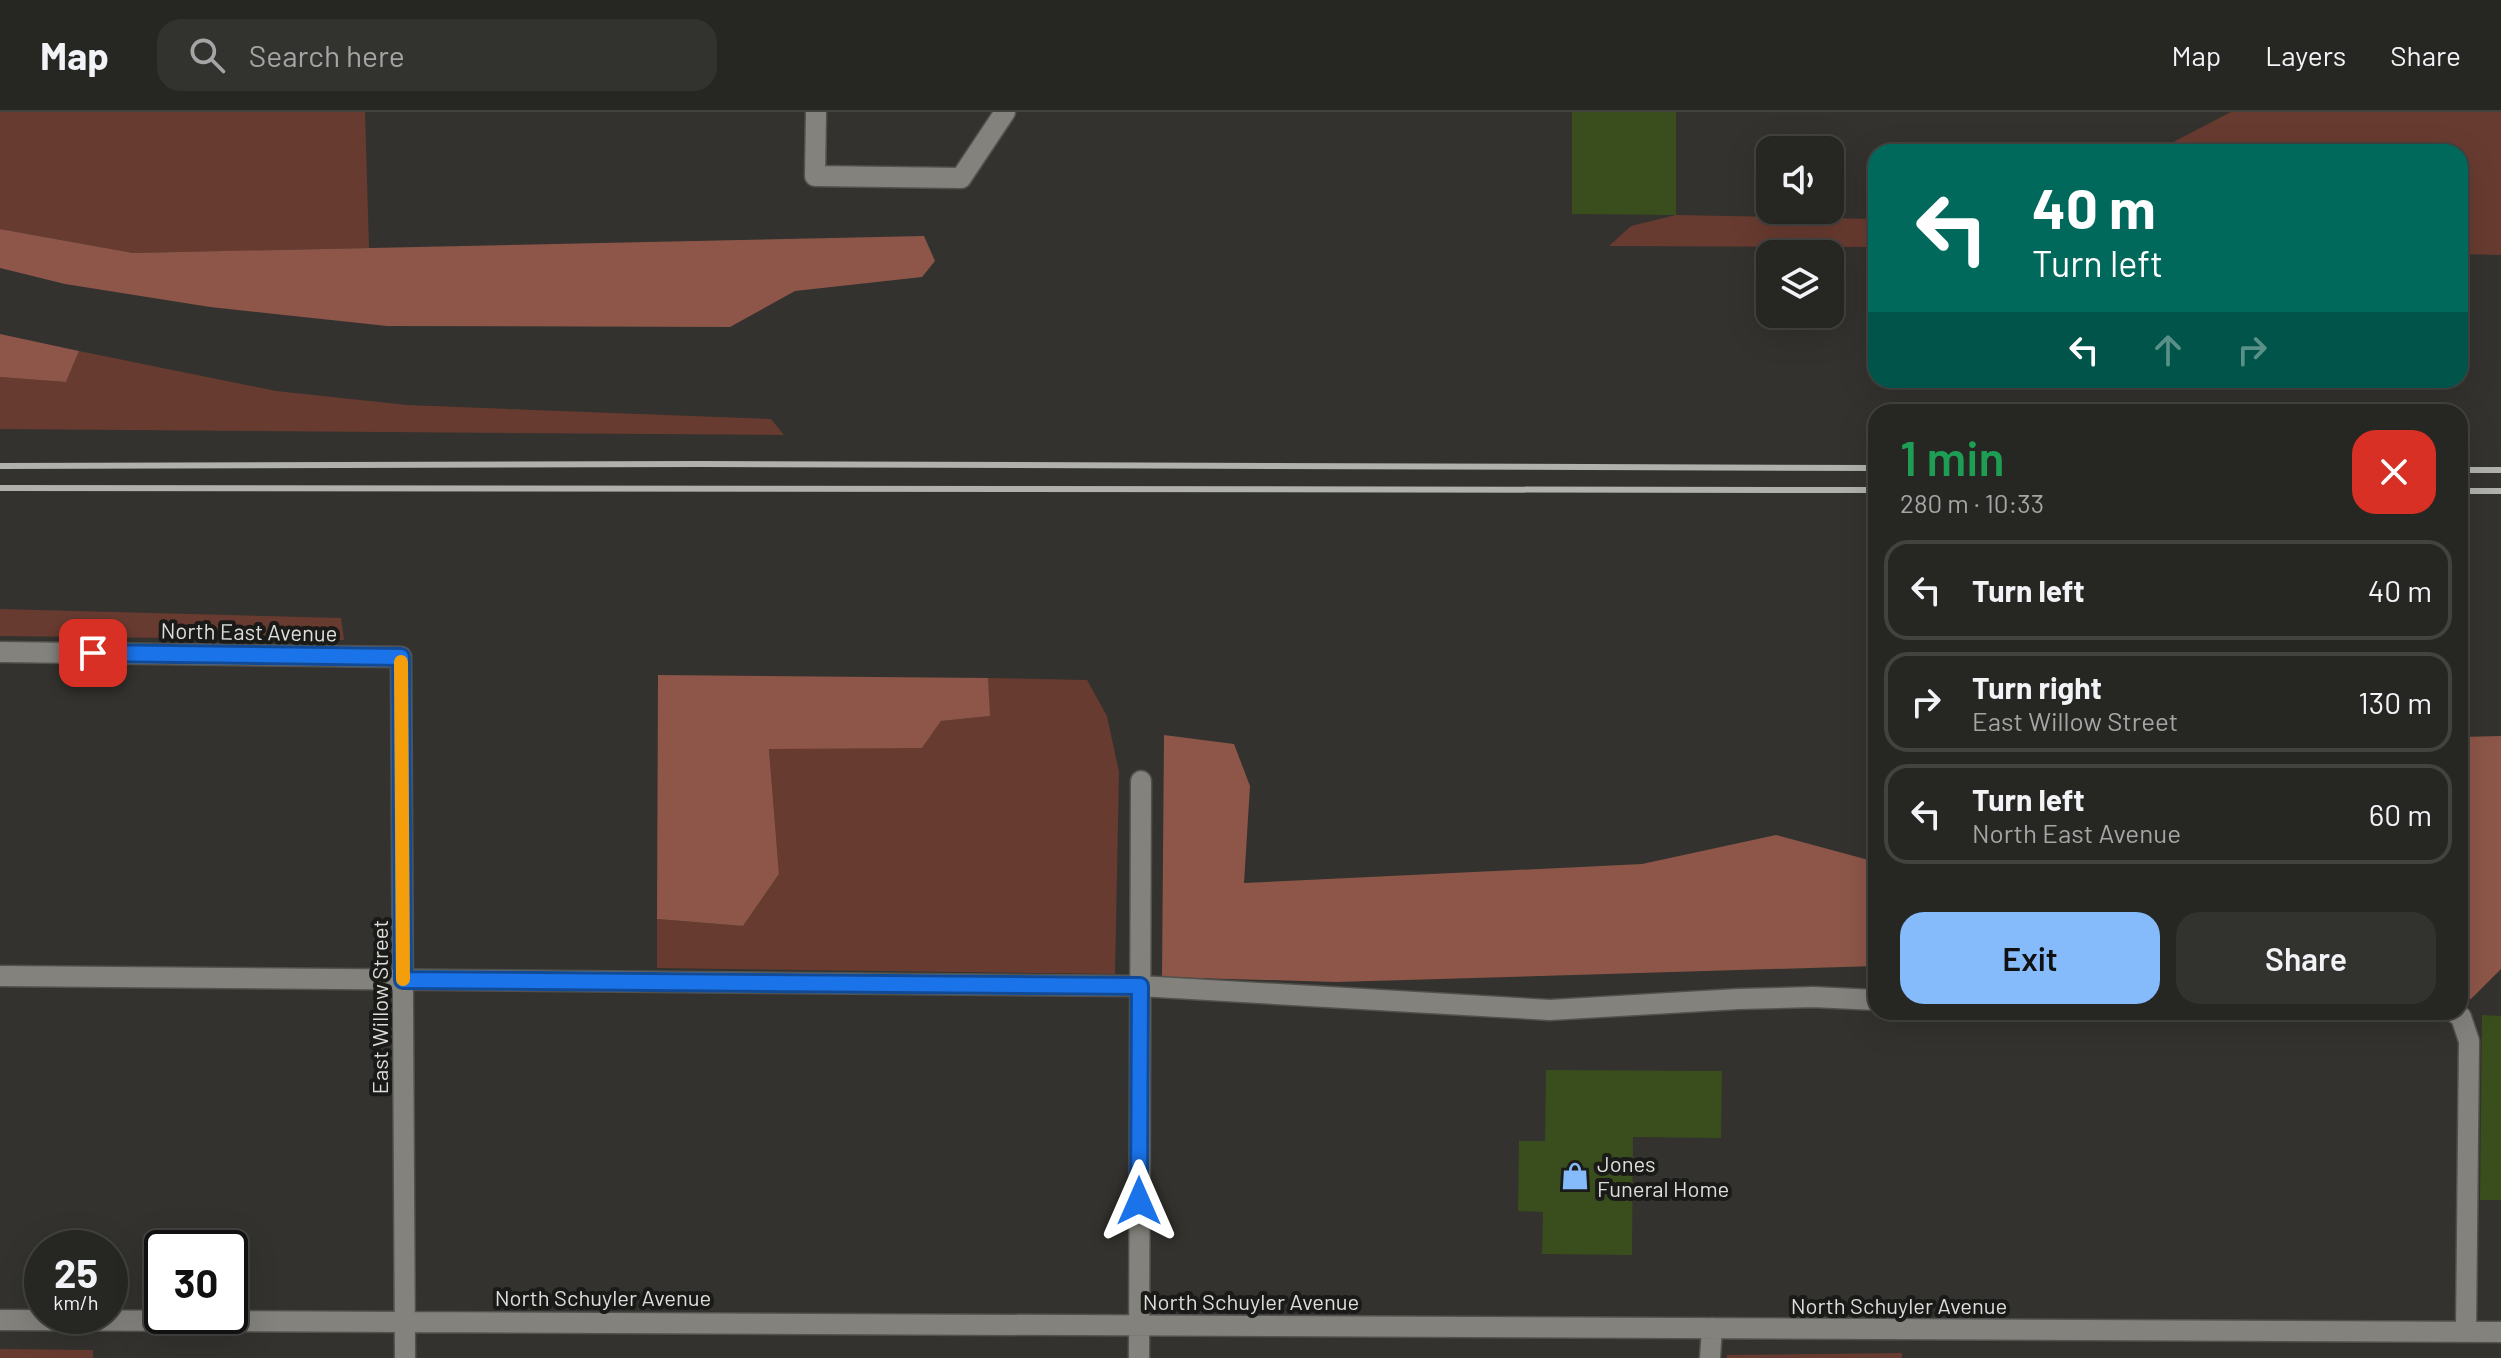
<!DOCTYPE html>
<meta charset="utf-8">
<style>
:root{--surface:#262622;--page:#32322f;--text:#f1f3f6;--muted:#a4a5a5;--line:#424340;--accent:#85bbfb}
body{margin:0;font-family:Barlow,sans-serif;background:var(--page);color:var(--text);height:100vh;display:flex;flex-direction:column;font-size:30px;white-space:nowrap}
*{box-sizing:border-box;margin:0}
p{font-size:26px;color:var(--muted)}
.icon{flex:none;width:44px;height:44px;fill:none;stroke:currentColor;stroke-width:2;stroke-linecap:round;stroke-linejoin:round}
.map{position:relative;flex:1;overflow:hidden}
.side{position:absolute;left:1868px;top:292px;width:600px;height:616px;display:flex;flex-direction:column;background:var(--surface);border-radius:24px;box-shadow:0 8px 32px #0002,0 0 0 2px var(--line)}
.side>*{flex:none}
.hud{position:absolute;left:1868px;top:32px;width:600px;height:244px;border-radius:24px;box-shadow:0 8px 32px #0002,0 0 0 2px var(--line);background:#00695c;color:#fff;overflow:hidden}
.fabs{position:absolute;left:1756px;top:24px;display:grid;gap:16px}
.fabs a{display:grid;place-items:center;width:88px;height:88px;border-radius:16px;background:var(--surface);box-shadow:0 8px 32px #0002,0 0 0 2px var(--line);font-size:40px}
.speed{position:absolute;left:24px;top:1118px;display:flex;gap:16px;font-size:40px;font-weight:700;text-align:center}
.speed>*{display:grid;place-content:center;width:104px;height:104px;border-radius:50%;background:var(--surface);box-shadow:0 8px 32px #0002,0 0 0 2px var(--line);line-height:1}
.speed small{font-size:20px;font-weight:400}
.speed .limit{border:4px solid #111;border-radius:12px;background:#fff;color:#111}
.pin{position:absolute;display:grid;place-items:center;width:68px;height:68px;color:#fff;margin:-34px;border-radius:16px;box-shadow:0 4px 12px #0006}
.me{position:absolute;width:88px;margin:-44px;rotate:0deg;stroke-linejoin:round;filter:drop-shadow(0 0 6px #0008)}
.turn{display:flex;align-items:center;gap:28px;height:168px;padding:0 32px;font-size:36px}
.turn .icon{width:104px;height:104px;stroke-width:2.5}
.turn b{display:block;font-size:56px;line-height:68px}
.lanes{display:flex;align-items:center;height:76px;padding:0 32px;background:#0003;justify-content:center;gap:40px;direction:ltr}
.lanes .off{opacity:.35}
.round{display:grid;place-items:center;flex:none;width:84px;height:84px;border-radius:24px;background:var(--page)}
.head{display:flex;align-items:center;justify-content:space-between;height:136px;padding:0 32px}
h1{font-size:48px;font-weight:600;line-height:60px;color:#1e9e55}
.action{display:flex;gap:16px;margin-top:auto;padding:16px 32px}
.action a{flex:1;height:92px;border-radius:24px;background:var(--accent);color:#111;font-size:32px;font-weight:600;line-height:92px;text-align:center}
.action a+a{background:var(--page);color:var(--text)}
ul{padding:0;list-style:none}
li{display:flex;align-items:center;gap:24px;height:100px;margin:0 16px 12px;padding:0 16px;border:4px solid var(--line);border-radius:24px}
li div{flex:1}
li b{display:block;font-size:30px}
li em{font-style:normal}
header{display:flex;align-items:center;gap:48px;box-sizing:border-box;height:112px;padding:0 40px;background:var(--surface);border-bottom:2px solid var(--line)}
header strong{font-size:38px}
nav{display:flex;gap:44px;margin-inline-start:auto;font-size:28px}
.search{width:560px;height:72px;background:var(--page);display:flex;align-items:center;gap:20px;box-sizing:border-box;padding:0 28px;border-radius:24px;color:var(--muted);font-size:30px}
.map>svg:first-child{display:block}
.green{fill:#683b30}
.forest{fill:#8d5648}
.building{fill:#394d1d}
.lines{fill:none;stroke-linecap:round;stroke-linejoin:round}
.minor-casing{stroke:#51514d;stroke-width:23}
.minor{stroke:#83827d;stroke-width:20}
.rail{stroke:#b0b0ac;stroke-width:6}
.route-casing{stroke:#114b97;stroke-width:20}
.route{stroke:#1a73e8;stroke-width:14}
.slow{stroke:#f59e0b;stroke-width:14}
.labels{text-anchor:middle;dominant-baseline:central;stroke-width:8;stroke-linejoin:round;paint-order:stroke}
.street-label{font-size:22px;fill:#ddddda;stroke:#1a1a18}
.poi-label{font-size:22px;fill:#ddddda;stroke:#1a1a18;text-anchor:start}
</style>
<header>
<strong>Map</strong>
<div class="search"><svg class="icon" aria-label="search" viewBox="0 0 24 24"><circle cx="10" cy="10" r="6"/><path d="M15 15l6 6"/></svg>Search here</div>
<nav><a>Map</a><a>Layers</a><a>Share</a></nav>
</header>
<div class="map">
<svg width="2501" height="1246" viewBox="0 0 2501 1246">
<rect width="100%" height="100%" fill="#33322e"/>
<path class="green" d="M0 0H365L369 136 133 141 0 117Z
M2231 0H2501V143L2460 142V40H2154Z
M1676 103 1876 107V135L1609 134 1631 114Z
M79 239 276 279 407 293 771 307 784 323 0 317V265L66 270Z
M0 497 341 506 344 528 0 524Z
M988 566 1087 568 1107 604 1119 660 1115 862 657 856V807L743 814 779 762 769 636H922L941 609 989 604Z
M0 1237 93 1238V1246H0Z
M1902 1241V1246H1727V1243Z"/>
<path class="forest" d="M0 117 133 141 924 124 935 149 922 165 795 179 730 215 387 214 210 195 65 172 0 156Z
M0 222 79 239 66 270 0 265Z
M658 563 988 566 990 604 941 609 922 636 769 637 779 762 743 814 657 807Z
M1164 623 1234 632 1250 674 1244 771 1642 752 1776 723 1876 750V854L1337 870 1162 865Z
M2501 624V857L2471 887 2460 884V625Z"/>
<path class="building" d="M1572 0H1676V103L1572 102Z
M2482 903 2501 904V1088H2480Z
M1546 958 1722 959 1721 1026 1633 1025 1632 1143 1542 1142 1543 1100 1518 1099 1519 1029H1545Z"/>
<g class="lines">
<defs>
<path id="minor" d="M816 0 815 64 961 66 1005 0
M0 540 401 545 405 1246
M0 864 1140 874 1550 898 1738 887 1813 885 1876 888
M2454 900 2461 905 2469 929 2466 1219
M0 1208 2501 1220
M1139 1246 1141 669
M1710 1246 1712 1216"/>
</defs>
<use href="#minor" class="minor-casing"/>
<use href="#minor" class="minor"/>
<path class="rail" d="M0 354 701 352 1876 356
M2460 358H2501
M0 376 1876 378
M2460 379H2501"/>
</g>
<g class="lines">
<defs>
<path id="route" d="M93 541 401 545 403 868 1140 874 1139 1089"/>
</defs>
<use href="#route" class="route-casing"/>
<use href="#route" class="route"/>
<path class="slow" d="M401 550 403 867"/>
</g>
<defs>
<symbol id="shop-bare" viewBox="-9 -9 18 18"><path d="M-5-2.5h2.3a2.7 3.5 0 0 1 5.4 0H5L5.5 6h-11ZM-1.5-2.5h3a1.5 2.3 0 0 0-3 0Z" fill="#85bbfb" stroke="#1a1a18" stroke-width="2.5" paint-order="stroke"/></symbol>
</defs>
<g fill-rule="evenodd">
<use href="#shop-bare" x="1555" y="1044" width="40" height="40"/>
</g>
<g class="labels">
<g class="street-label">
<text transform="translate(249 519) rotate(1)">North East Avenue</text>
<text transform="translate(379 895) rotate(-90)">East Willow Street</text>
<text x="603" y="1185">North Schuyler Avenue</text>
<text x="1251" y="1189">North Schuyler Avenue</text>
<text x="1899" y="1193">North Schuyler Avenue</text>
</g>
<g class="poi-label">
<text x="1597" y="1051">Jones<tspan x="1597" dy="25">Funeral Home</tspan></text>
</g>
</g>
</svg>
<div class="fabs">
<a><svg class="icon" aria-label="sound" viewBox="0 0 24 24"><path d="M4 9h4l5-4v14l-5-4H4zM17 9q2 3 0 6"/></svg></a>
<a><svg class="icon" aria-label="layers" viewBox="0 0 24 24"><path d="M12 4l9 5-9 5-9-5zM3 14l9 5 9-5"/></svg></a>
</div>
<div class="speed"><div>25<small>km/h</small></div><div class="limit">30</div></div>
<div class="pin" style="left:93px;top:541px;background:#d93025"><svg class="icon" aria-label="arrive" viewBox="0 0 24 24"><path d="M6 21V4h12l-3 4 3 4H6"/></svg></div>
<svg class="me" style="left:1139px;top:1089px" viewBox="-20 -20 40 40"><path d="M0-17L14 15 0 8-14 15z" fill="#1a73e8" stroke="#fff" stroke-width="4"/></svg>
<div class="hud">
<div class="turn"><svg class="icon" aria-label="left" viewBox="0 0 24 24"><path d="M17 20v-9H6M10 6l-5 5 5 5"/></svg><div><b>40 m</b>Turn left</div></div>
<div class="lanes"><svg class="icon" aria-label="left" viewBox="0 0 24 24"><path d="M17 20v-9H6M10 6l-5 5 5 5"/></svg><svg class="icon off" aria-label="ahead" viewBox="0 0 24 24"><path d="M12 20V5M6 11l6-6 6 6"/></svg><svg class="icon off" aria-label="right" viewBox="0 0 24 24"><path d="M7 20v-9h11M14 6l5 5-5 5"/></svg></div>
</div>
<section class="side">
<div class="head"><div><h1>1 min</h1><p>280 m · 10:33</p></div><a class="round" style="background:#d93025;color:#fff"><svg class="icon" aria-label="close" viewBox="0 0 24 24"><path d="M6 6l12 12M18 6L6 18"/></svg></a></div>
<ul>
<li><svg class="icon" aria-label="left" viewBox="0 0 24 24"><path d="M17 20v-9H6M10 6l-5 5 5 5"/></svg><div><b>Turn left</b></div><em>40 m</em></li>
<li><svg class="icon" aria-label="right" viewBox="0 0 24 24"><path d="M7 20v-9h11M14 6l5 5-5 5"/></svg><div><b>Turn right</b><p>East Willow Street</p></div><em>130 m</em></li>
<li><svg class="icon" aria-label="left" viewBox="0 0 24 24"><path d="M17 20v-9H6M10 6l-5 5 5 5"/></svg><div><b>Turn left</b><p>North East Avenue</p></div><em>60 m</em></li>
</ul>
<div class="action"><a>Exit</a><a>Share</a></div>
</section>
</div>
